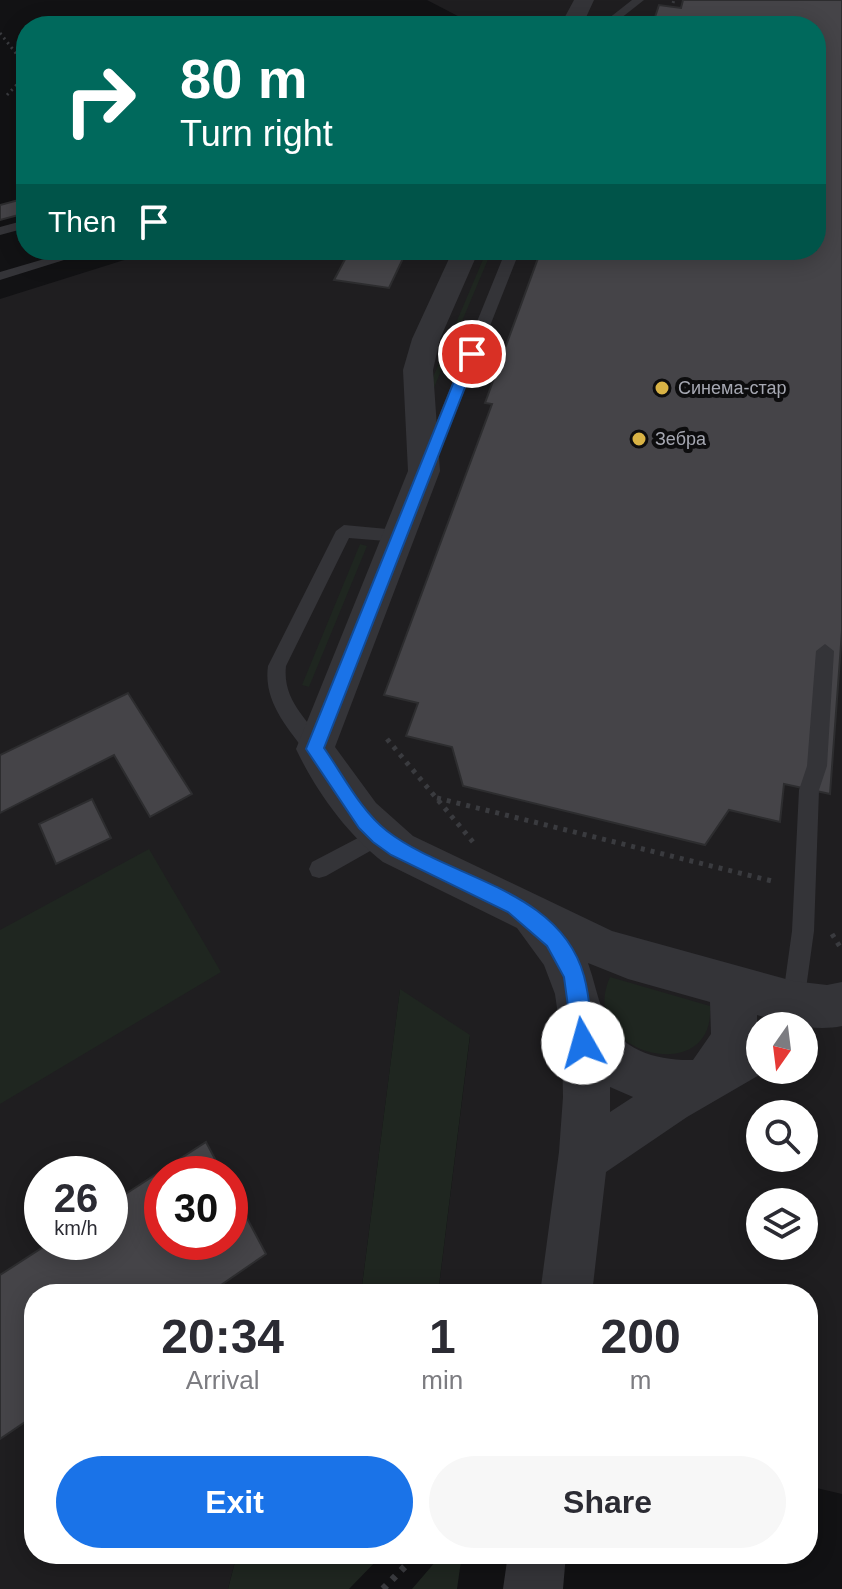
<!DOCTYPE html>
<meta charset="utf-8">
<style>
:root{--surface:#fff;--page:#f7f7f7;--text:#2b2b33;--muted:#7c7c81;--accent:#1a73e8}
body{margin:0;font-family:Arial,sans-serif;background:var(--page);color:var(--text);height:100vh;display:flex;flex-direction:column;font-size:30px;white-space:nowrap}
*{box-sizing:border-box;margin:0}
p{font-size:26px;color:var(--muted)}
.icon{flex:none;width:44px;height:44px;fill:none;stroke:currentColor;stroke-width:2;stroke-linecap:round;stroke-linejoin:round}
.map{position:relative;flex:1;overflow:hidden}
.drawer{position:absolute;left:24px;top:1284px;width:794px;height:280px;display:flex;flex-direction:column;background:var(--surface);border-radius:32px;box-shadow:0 4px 20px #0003}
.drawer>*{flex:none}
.hud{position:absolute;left:16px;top:16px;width:810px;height:244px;border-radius:32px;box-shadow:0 4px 20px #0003;background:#00695c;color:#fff;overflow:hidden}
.needle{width:52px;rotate:194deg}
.buttons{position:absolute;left:746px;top:1012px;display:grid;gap:16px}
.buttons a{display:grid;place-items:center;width:72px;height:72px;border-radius:50%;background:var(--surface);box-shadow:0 4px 20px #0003;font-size:40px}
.speed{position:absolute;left:24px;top:1156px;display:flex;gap:16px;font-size:40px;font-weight:700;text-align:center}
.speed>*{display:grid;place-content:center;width:104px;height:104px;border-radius:50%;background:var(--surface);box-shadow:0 4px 20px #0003;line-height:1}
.speed small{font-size:20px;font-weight:400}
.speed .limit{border:12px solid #d22;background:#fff;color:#111}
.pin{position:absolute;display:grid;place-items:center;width:68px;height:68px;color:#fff;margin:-34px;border:4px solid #fff;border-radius:50%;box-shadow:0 2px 8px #0007}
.me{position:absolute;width:88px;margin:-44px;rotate:353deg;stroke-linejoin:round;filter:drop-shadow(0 0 6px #0008)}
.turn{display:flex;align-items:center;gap:28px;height:168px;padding:0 32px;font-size:36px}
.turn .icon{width:104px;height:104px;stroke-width:2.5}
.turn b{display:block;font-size:56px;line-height:68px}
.then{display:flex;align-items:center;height:76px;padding:0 32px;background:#0003;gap:16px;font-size:30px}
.eta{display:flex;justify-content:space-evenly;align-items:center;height:136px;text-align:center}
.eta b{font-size:48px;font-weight:700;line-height:56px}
.button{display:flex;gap:16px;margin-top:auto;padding:16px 32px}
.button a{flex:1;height:92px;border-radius:48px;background:var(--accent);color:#fff;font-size:32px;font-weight:700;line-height:92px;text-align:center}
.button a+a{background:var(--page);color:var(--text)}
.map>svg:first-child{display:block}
.built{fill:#1f1e20;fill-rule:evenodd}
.green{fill:#1f2620}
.building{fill:#454448;stroke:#2d2d2f;stroke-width:2}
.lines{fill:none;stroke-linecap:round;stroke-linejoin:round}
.path-far2{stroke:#3a3b3f;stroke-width:3;stroke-dasharray:2 4;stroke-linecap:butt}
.path-far1{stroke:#3a3b3f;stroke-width:5;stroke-dasharray:4 6;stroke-linecap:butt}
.path{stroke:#3a3b3f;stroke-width:7;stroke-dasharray:5 8;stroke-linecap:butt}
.service{fill:#343438;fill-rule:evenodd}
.minor{fill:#343438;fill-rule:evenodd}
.route{fill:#1a73e8;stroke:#114b97;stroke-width:2}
.poi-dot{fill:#d9b345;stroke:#0d0d0e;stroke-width:3}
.labels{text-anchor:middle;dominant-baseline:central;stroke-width:8;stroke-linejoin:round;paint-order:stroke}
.far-poi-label{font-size:18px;fill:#a6a8b2;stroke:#0d0d0e;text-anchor:start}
</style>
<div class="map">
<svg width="842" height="1589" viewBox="0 0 842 1589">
<rect width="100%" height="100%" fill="#121214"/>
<path class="built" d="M427 0H842V1494L808 1486V1294H438L470 1036 400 990 361 1294H34V1554H237L228 1589H0V299L156 250H816V26H477ZM760 1026H804V1070H760ZM760 1114H804V1158H760ZM42 1174H110V1242H42ZM162 1174H230V1242H162ZM760 1202H804V1246H760Z"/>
<path class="green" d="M487 250H492L433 390 428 389Z
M360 544 367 546 309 687 302 685Z
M149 849 221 972 0 1104V930Z
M610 977 710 1006C716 1090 575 1054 610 977Z
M400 989 470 1035 438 1294H361Z
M237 1554H383L349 1589H228Z
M442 1554H462L457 1589H412Z"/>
<path class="building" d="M683 0H842V631L830 794 784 784 780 822 729 810 705 845 463 786 452 747 406 736 418 703 384 695 492 404 485 403 541 250H816V26H636H652L659 5 681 8Z
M26 198V213L0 220V205Z
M350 250H407L389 288 334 280Z
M128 693 192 794 150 817 114 755 0 813V755Z
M92 799 111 838 56 864 39 824Z
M206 1142 223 1174H162V1242H230V1186L266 1254 208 1294H34V1416L0 1439V1275L51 1242H110V1204Z"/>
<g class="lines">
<path class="path-far2" d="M673 3 674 0
M0 33 26 66
M7 95 26 75"/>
<path class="path-far1" d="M387 739 473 842
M437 798 776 882
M832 934 842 950"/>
<path class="path" d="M383 1589 417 1554"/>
<path class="service" d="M632 0H644L611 26H599Z
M26 220V228L0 235V227Z
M75 250H96L0 280V272Z
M506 250H520L437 460 435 464H423L421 460Z
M344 525 398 530 406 536 398 542 349 538 286 666C282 703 310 719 325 749L322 755H308C288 728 263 702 268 666L336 531Z
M825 644 834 651 827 766 819 790 814 931 804 1003 801 1011 793 1014 785 1011 782 1003 792 931 799 790 807 766 816 651Z
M379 827 386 830 389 836 386 842 326 876 319 878 312 876 309 869 312 862Z"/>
<path class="minor" d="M574 0H594L582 26H560Z
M453 250H479L440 339 433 370 440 471 335 747 376 803 413 836 612 931 793 981 827 985 842 982V1026C813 1032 785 1023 757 1015V1027L760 1026V1070H768L687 1117 606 1172 592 1294H540L559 1152 563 1097 562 1043 555 994 544 965 517 928 383 862C346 833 316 791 296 749L408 471 403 370 412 339ZM588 963 628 979 710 1002 711 1034 693 1060C657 1061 617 1050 603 1012 597 996 594 980 588 963ZM610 1087 633 1097 610 1112Z
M508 1554H566L563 1589H503Z"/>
</g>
<path class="route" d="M472 349 478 354 324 748C343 775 361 811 387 831 449 879 560 888 584 976 590 998 591 1021 594 1043L591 1051 583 1054 576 1051 573 1043 564 977 547 946 508 912 391 855 373 842 359 828 306 749 465 354Z"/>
<g class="poi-dot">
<circle cx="662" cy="388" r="8"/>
<circle cx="639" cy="439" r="8"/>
</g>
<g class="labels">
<g class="far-poi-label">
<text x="678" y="388">Синема-стар</text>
<text x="655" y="439">Зебра</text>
</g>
</g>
</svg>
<div class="buttons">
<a><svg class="needle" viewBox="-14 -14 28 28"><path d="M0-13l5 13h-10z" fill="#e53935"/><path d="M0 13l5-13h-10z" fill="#7c7c81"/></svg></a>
<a><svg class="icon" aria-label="search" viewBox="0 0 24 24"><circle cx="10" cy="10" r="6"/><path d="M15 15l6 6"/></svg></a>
<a><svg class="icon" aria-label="layers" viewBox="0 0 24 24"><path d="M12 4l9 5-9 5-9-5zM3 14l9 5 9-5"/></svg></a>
</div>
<div class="speed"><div>26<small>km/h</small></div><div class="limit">30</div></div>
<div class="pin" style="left:472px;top:354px;background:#d93025"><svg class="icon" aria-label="arrive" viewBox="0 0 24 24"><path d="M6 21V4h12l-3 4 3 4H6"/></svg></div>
<svg class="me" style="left:583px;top:1043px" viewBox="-20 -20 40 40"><circle r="19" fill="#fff"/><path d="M0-13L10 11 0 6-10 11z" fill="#1a73e8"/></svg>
<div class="hud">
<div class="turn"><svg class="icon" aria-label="right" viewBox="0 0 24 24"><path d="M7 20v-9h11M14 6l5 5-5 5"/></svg><div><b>80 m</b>Turn right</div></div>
<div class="then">Then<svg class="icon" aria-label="arrive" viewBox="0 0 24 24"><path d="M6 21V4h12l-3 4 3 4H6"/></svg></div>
</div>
<section class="drawer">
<div class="eta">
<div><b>20:34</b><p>Arrival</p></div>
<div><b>1</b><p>min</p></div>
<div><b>200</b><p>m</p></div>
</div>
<div class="button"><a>Exit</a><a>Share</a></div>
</section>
</div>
